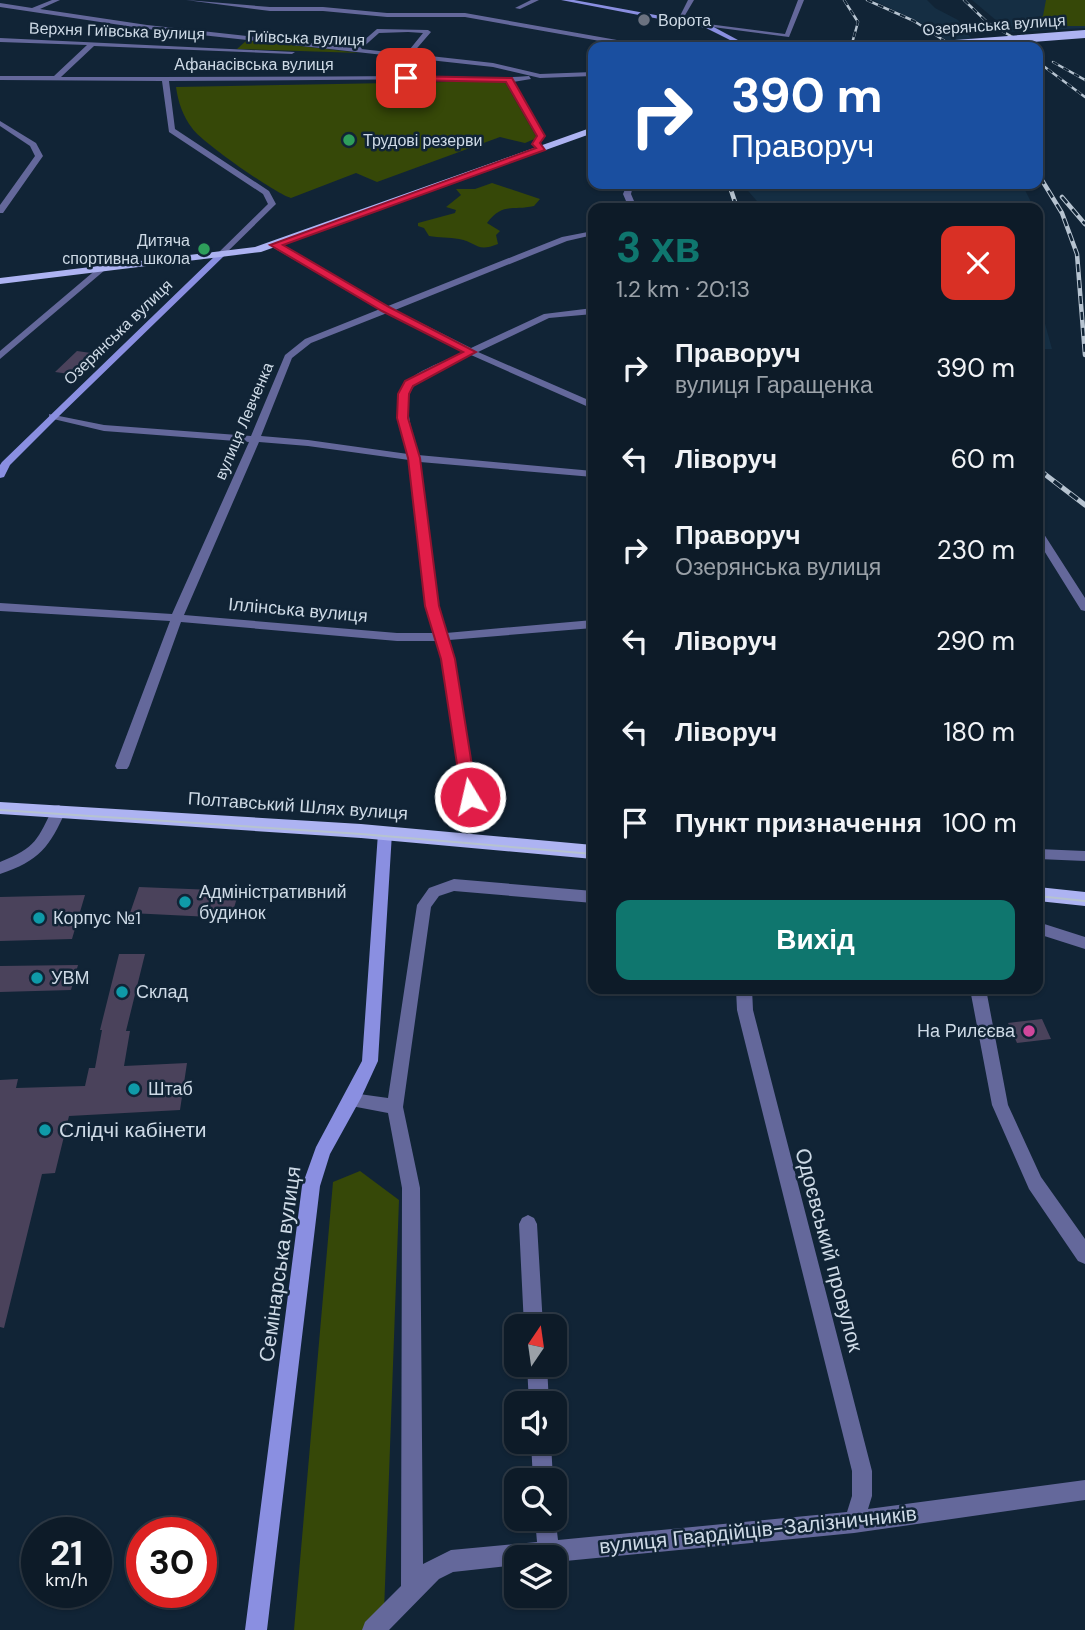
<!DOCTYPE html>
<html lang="uk">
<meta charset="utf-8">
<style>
:root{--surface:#0d1b28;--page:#162430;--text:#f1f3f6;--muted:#9aa1a8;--line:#2d3945;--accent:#0f766e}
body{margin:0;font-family:"DM Sans",sans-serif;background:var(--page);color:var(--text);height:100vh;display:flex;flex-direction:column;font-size:26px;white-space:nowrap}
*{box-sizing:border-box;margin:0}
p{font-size:23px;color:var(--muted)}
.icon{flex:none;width:38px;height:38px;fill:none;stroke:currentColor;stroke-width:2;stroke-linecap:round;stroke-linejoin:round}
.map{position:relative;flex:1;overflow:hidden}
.details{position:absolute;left:588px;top:203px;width:455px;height:791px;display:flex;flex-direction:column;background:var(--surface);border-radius:14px;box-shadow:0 2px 5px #0004,0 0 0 2px var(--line)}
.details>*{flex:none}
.hud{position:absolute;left:588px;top:42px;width:455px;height:147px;border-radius:14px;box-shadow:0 2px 5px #0004,0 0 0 2px var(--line);background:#1a4fa0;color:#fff;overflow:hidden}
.needle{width:46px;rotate:13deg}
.controls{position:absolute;left:504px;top:1314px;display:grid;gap:14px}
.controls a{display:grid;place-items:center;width:63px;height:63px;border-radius:14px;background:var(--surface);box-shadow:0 2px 5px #0004,0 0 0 2px var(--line);font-size:35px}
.speed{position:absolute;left:21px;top:1517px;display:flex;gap:14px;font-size:35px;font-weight:700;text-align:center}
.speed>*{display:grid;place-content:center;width:91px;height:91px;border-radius:50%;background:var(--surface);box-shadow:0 2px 5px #0004,0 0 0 2px var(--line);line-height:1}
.speed small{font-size:18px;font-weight:400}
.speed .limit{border:10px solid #d22;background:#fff;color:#111}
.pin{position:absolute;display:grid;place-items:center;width:60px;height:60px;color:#fff;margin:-30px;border-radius:14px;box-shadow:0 4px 10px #0006}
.me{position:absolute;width:77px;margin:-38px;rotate:351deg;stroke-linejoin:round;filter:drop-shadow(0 0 5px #0008)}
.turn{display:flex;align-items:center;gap:24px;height:147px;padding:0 28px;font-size:32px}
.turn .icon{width:91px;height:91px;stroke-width:2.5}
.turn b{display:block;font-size:49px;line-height:60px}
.round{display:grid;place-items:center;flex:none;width:74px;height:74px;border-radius:14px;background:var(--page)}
.head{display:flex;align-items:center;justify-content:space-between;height:119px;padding:0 28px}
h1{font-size:42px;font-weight:700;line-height:52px;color:var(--accent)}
.cta{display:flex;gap:14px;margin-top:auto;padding:14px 28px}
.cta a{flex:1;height:80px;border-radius:14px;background:var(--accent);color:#fff;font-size:28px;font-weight:700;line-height:80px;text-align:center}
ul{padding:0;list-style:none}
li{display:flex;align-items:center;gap:21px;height:91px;padding:0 28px}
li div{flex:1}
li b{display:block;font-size:26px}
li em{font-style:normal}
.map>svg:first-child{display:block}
.built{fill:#152e43}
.green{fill:#364808}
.building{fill:#4a425b}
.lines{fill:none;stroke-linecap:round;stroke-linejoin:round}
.street{fill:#64689b;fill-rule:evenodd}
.secondary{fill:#8a8fe1;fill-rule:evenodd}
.primary{fill:#adb3f2;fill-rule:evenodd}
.tram{stroke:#b6c3d0;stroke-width:2}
.rail-far2-casing{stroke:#b6c3d0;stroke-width:2.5}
.rail-far1-casing{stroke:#b6c3d0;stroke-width:4.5}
.rail-casing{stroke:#b6c3d0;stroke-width:5}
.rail-far2{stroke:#112436;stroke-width:2;stroke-dasharray:6;stroke-linecap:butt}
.rail-far1{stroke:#112436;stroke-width:2.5;stroke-dasharray:8;stroke-linecap:butt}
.rail{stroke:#112436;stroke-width:3.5;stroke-dasharray:10;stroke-linecap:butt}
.primary-bridge{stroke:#adb3f2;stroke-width:8}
.route{fill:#e11d48;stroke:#92132f;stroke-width:2}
.worship-dot{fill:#6b7280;stroke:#112436;stroke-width:2.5}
.leisure-dot{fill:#2e9e5b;stroke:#112436;stroke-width:2.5}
.culture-dot{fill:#0f9aa8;stroke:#112436;stroke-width:2.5}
.hotel-dot{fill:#d1479c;stroke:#112436;stroke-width:2.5}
.labels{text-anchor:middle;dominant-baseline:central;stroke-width:5;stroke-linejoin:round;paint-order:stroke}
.far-poi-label{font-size:16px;fill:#cedae6;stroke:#112436;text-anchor:start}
.far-street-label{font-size:16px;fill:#cedae6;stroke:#112436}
.street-label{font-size:18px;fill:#cedae6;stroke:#112436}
.poi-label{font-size:18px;fill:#cedae6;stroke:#112436;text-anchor:start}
.near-poi-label{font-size:21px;fill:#cedae6;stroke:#112436;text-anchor:start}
.near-street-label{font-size:21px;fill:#cedae6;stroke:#112436}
</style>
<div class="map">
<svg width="1085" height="1630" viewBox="0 0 1085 1630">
<rect width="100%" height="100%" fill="#112436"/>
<path class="built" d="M873 0H927L935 8 958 20 977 47H957L921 23Z
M972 0H1085V28L1010 32Z
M742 184H1022L1034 208H763Z
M1038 233 1043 267 1044 320 1052 349H1041L1038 344Z"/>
<path class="green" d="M1046 0H1085V26H1049L1035 18 1043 16Z
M247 40 360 53 237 49Z
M500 81 505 82 537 138 525 143 500 137 377 182 356 173 291 198C277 195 200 141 192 128 183 116 178 102 176 87Z
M492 183 540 199 534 206C512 211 503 202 487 223L500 231 496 235 498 244C476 253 477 242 459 239 449 237 439 238 429 236L424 228 418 226V223L455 213 456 210 446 207 461 195 456 189H475Z
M360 1171 399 1200 384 1612 366 1630H294L333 1182Z"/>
<path class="building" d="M77 351 98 354 77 375 55 372Z
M139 887 239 891 231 918 130 913Z
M85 895 72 939 0 941V897Z
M119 954H145L126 1031H130L124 1066 187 1063 180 1110 69 1116 55 1173 42 1174 4 1328 0 1327V1080L18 1079 16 1088 85 1086 89 1068H95L102 1030H100Z
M78 965 71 990 0 992V966Z
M1042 1019 1051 1039 1017 1043 1008 1023Z"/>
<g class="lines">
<path class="street" d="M52 0H60L40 9 147 25 355 48 377 29 428 30 431 32 412 54 493 63 540 74 593 72V76L540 78 493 67 147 29 0 7V3L32 8ZM408 32 423 33 406 54 361 49 379 33Z
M186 0 270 7H323L387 13H465L617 40 725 47 617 44 465 17H387L323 11H270Z
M531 0H539L520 9 515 8Z
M688 0H694L681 22H677Z
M798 0H804L789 37 705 26 708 24 785 34Z
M0 38 295 52 292 54 94 46 61 77C176 77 291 77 407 76 447 75 489 80 529 76L531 79 513 82 545 136 540 143 546 148 539 150 532 144 537 136 507 82 449 79 169 81 175 129 269 191 276 204 220 259 217 258V254L268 204 263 194 169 132 162 81 0 80V76H54L87 45 0 42Z
M0 121 36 143 43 156 3 213H0V205L35 156 30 146 0 126Z
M633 184H642L632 190 631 194 637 208H629L623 194 626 187Z
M593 231V235L567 241 395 310 471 348 544 314 593 308V314L549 318 478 352 593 402V409L471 355C405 386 398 381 418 455L593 471V477L420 462 438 606 446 633 593 620V628L449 640 454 659 477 797 475 801 470 802 463 797 442 659 436 641H397L181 622 129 766 127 769H117L115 766 170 621 0 611V603L172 614 249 442 104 431 49 418V414L104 425 251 436 285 355 305 339 380 309 272 247V243H278L388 306 562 237ZM387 313 463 352C398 382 387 379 408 454L308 440 261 436 292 358 311 343ZM259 442 308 446 409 460 426 606 434 633H397L184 615Z
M98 268 105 270 0 359V351Z
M1038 530 1042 531 1085 598V611L1081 610 1038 541Z
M59 805 66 810C50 847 39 861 0 874V862C37 847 37 840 54 806Z
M1038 849 1085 851V861L1038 859Z
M454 879 593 891V903L454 891 439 896 431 907 403 1107 420 1188 423 1564 451 1550 537 1542 535 1519H555V1515L558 1540 847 1512 852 1496V1471L737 1010 736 989H752L753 1010 872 1471V1496L868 1509 1085 1480V1500L854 1533 555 1562V1558H516V1565L453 1572 439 1579 389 1630H362L365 1622 401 1586 402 1188 388 1113 346 1105 344 1100 346 1095 352 1093 388 1098 417 905 429 888Z
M1038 922 1085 937V949L1038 934Z
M970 989H986L1008 1105 1041 1177 1085 1239V1264L1078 1261 1029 1189 992 1105Z
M528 1215 534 1218 537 1224 543 1326H524L519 1224 522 1218Z
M527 1365H547L549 1404H529Z
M531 1442H551L553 1480H533Z"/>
<path class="secondary" d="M561 0H574L710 25 751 47H744L706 28Z
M217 254 224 256 57 418 10 465 4 477 0 478V465L2 462Z
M385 828 392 833 378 1061 361 1098 330 1154 320 1186 267 1630H245L302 1186 316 1147 362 1061 378 833Z"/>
<path class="primary" d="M942 43 945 47H901L905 45Z
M593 127V133L261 252 0 284V278L255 247Z
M0 802 361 824 593 845V859L361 838 0 814Z
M1038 887 1085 892V906L1038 901Z"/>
<path class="tram" d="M0 810 361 834 593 854
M1038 896 1085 901"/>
<defs>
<path id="rail-far2" d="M844 0 858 22 851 47
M867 0 914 21 954 47
M964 0 988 23 1030 47
M1038 62 1085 97
M1053 62 1085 80
M1038 174 1041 179"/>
<path id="rail-far1" d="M1040 177 1062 213 1077 254 1085 355
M729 184 737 208
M1062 197 1085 224"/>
<path id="rail" d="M1038 469 1085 505"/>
</defs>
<use href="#rail-far2" class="rail-far2-casing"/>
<use href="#rail-far1" class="rail-far1-casing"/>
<use href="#rail" class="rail-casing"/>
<use href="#rail-far2" class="rail-far2"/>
<use href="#rail-far1" class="rail-far1"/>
<use href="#rail" class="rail"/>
<path class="primary-bridge" d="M942 45 1085 34"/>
</g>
<path class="route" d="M403 76 512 78 545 136 540 143 545 150 283 245 389 307 476 352 413 386 409 394 408 418 420 458 439 606 455 659 477 797 470 803 462 797 441 659 425 606 408 458 397 418 398 394 405 381 463 352 382 311 270 245 536 148 532 144 537 136 506 82 406 80Z"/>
<circle class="worship-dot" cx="644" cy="20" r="7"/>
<g class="leisure-dot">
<circle cx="349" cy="140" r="7"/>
<circle cx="204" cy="249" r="7"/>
</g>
<g class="culture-dot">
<circle cx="185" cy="902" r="7"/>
<circle cx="39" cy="918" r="7"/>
<circle cx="37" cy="978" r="7"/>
<circle cx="122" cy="992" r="7"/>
<circle cx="134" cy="1089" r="7"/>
<circle cx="45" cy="1130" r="7"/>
</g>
<circle class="hotel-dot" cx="1029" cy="1031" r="7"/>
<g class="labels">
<g class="far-poi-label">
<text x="658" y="20">Ворота</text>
<text x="363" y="140">Трудові резерви</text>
<text x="190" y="240" text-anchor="end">Дитяча<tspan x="190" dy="18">спортивна школа</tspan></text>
</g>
<g class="far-street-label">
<text transform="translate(994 25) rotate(-4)">Озерянська вулиця</text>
<text transform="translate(117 31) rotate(2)">Верхня Гиївська вулиця</text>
<text transform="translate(306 38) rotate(2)">Гиївська вулиця</text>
<text x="254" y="64">Афанасівська вулиця</text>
<text transform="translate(118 332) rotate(-44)">Озерянська вулиця</text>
<text transform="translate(244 421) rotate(-67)">вулиця Левченка</text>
</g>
<g class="street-label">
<text transform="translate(298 610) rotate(5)">Іллінська вулиця</text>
<text transform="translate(298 806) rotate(4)">Полтавський Шлях вулиця</text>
</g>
<g class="poi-label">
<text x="199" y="892">Адміністративний<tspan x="199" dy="21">будинок</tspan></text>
<text x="53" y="918">Корпус №1</text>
<text x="51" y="978">УВМ</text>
<text x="136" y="992">Склад</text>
<text x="1015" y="1031" text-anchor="end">На Рилєєва</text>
<text x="148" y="1089">Штаб</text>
</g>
<g class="near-poi-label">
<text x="59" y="1130">Слідчі кабінети</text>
</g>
<g class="near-street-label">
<text transform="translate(829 1250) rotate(75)">Одоєвський провулок</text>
<text transform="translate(280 1264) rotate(-82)">Семінарська вулиця</text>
<text transform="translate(758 1530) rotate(-6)">вулиця Гвардійців-Залізничників</text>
</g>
</g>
</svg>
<div class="controls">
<a><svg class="needle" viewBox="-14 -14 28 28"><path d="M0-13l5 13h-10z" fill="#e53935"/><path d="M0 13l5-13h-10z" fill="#9aa1a8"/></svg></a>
<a><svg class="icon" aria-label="sound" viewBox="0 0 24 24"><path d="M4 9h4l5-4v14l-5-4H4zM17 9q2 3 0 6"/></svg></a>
<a><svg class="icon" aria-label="search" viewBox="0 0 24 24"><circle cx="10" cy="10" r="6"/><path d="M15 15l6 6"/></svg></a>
<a><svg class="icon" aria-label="layers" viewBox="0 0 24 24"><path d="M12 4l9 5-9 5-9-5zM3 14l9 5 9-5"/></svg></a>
</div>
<div class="speed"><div>21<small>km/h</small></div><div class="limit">30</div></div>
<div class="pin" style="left:406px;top:78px;background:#d93025"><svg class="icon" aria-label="arrive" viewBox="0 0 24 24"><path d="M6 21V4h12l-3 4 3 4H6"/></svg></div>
<svg class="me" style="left:470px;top:797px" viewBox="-20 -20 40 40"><circle r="17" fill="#e11d48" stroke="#fff" stroke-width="3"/><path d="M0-11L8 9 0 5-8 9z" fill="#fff"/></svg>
<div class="hud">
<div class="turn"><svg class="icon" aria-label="right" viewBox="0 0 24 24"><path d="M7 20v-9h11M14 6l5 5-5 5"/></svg><div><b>390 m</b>Праворуч</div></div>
</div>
<section class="details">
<div class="head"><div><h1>3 хв</h1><p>1.2 km · 20:13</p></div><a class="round" style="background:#d93025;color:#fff"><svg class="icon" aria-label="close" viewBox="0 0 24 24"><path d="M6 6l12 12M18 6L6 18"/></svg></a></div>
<ul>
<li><svg class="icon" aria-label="right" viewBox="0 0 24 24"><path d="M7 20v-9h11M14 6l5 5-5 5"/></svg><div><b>Праворуч</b><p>вулиця Гаращенка</p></div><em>390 m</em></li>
<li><svg class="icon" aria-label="left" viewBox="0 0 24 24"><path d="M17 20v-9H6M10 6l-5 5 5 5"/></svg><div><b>Ліворуч</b></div><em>60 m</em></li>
<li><svg class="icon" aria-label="right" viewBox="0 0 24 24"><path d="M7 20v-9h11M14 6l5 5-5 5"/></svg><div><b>Праворуч</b><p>Озерянська вулиця</p></div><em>230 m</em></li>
<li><svg class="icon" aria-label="left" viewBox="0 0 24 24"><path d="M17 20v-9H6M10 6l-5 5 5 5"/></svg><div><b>Ліворуч</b></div><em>290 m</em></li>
<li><svg class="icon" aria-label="left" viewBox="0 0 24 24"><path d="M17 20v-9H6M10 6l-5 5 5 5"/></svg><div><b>Ліворуч</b></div><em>180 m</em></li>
<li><svg class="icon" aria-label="arrive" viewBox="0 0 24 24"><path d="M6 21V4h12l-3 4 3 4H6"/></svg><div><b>Пункт призначення</b></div><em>100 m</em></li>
</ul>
<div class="cta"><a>Вихід</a></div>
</section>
</div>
